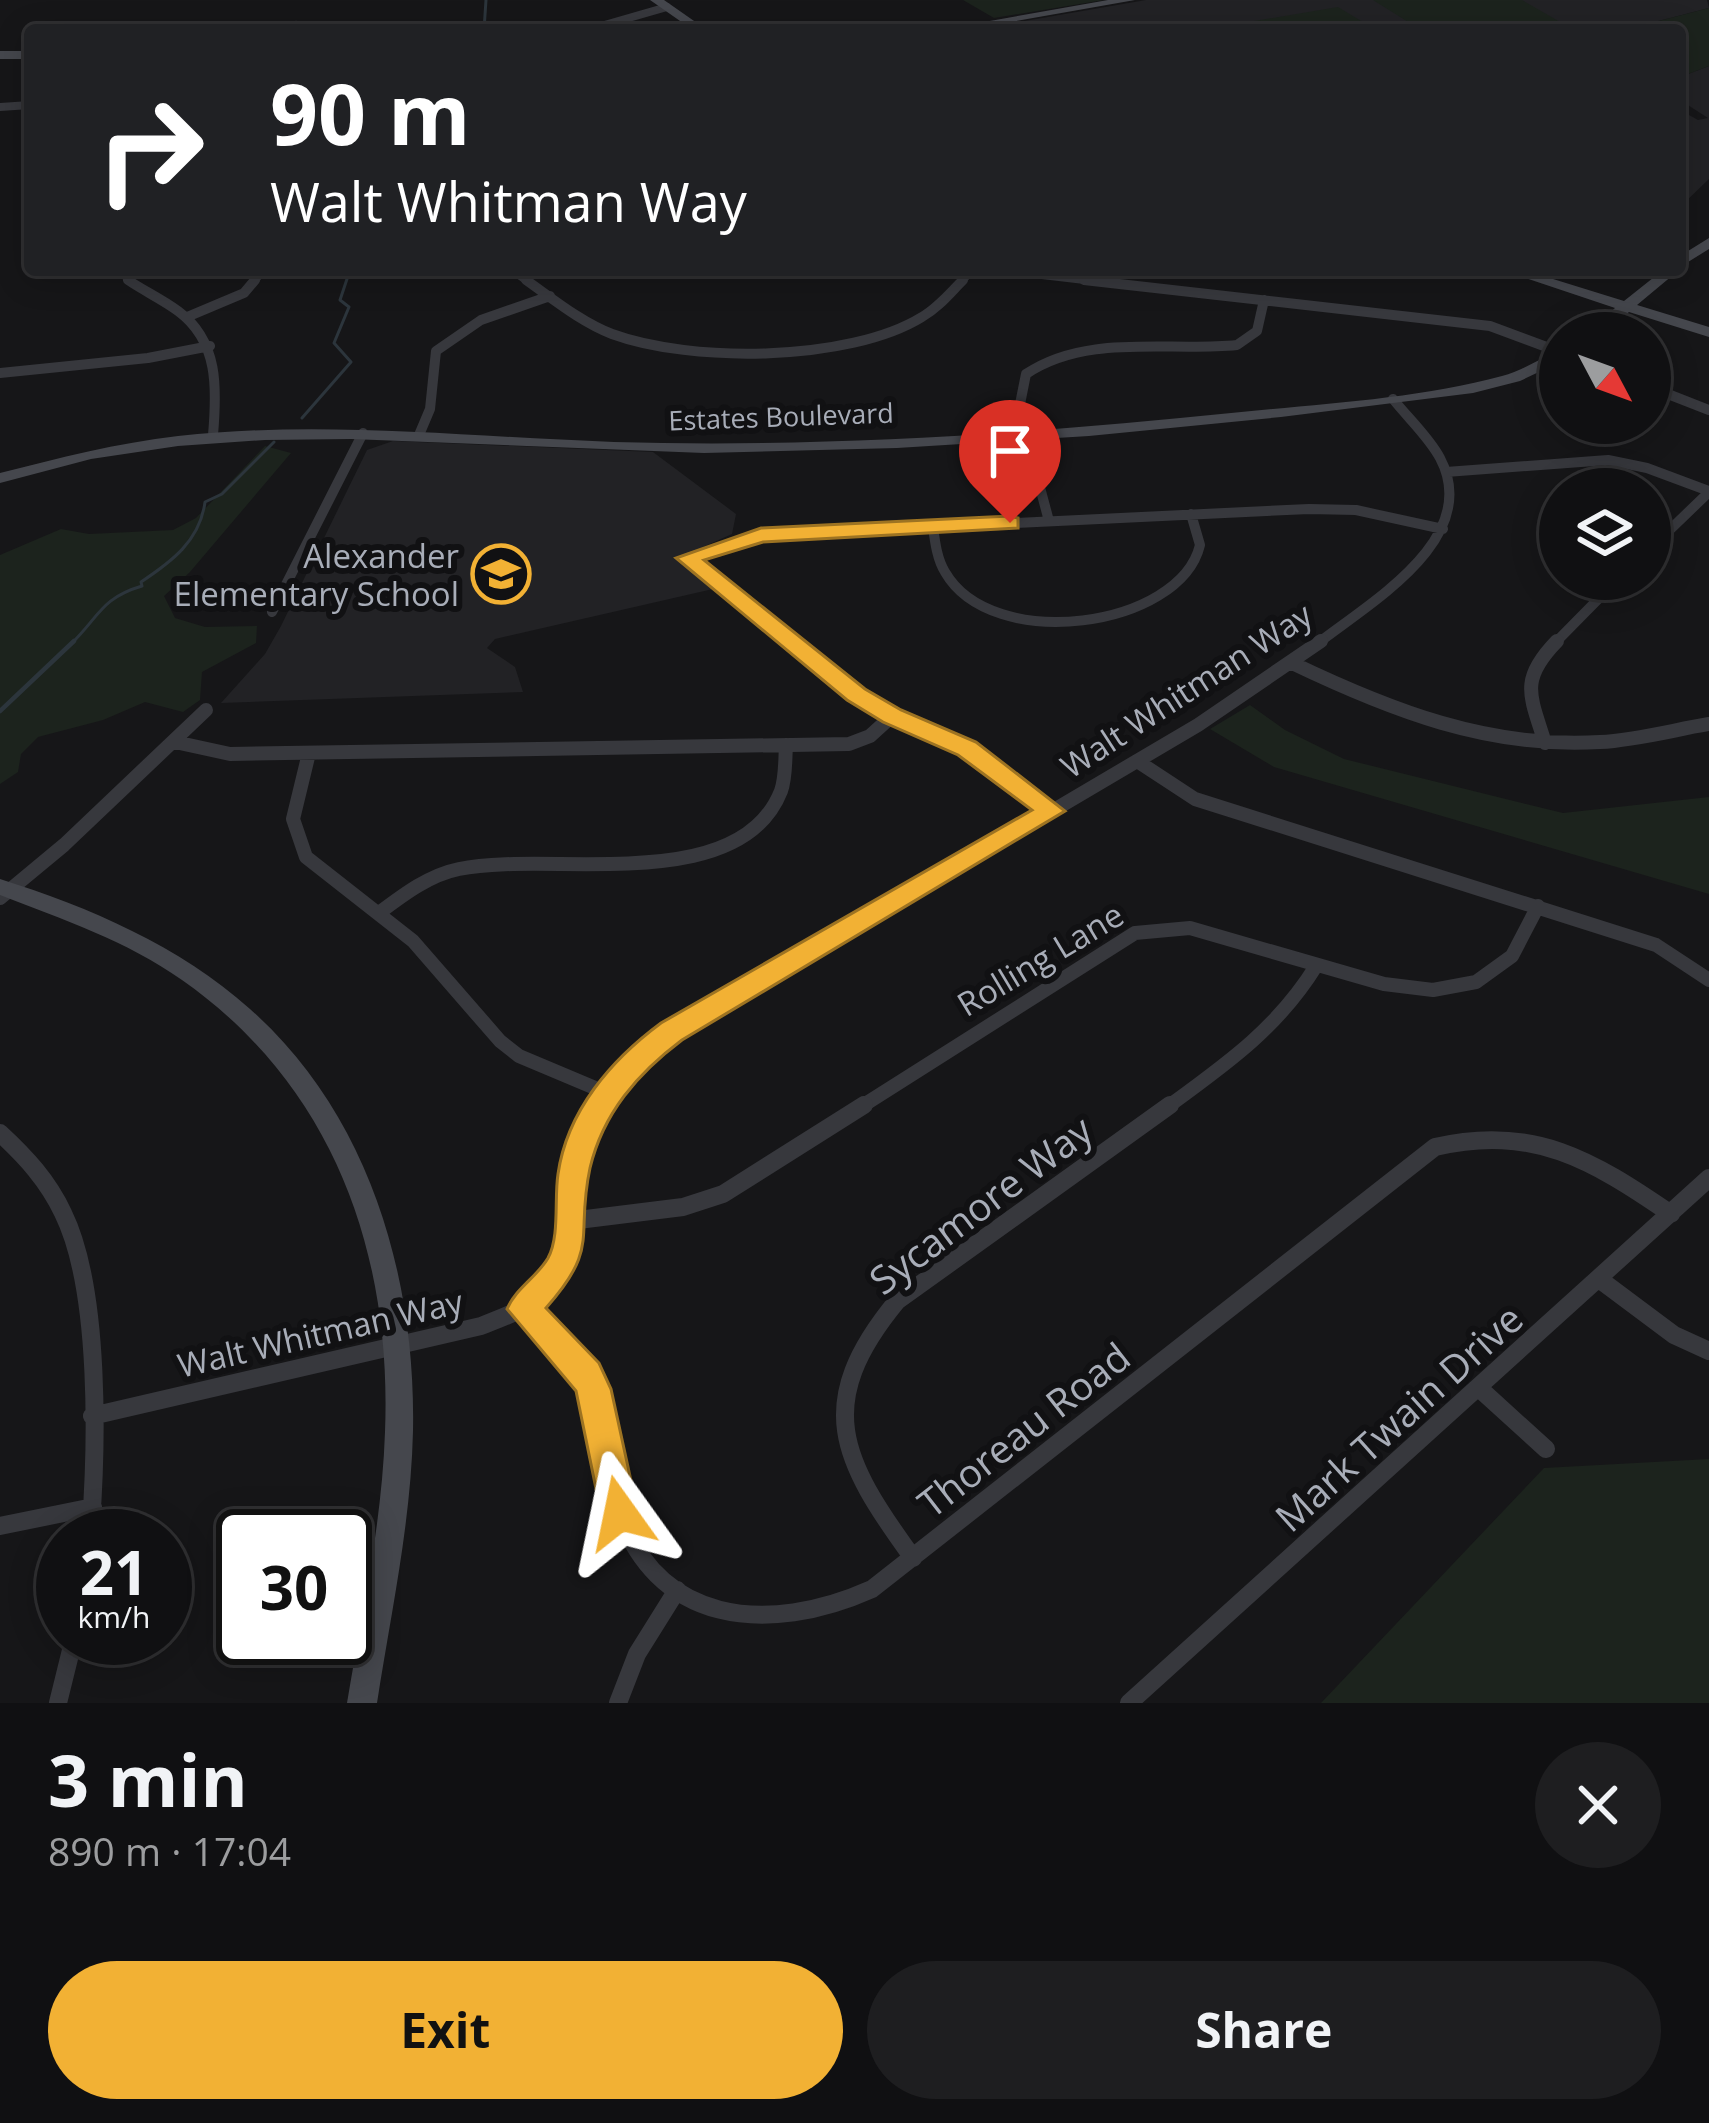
<!DOCTYPE html>
<meta charset="utf-8">
<style>
:root{--surface:#101012;--page:#1e1e20;--text:#f1f3f6;--muted:#9c9d9f;--line:#303032;--accent:#f2b134}
body{margin:0;font-family:"Open Sans",sans-serif;background:var(--page);color:var(--text);height:100vh;display:flex;flex-direction:column;font-size:45px;white-space:nowrap}
*{box-sizing:border-box;margin:0}
p{font-size:39px;color:var(--muted)}
.icon{flex:none;width:66px;height:66px;fill:none;stroke:currentColor;stroke-width:2;stroke-linecap:round;stroke-linejoin:round}
.map{position:relative;height:1703px;overflow:hidden}
.drawer{display:flex;flex-direction:column;background:var(--surface);flex:1}
.drawer>*{flex:none}
.top-card{position:absolute;left:24px;top:24px;width:1662px;height:252px;border-radius:12px;box-shadow:0 6px 30px #0003,0 0 0 3px var(--line);background:#202124;color:#fff;overflow:hidden}
.needle{width:78px;rotate:131deg}
.buttons{position:absolute;left:1539px;top:312px;display:grid;gap:24px}
.buttons a{display:grid;place-items:center;width:132px;height:132px;border-radius:50%;background:var(--surface);box-shadow:0 6px 30px #0003,0 0 0 3px var(--line);font-size:60px}
.speed{position:absolute;left:36px;top:1509px;display:flex;gap:24px;font-size:60px;font-weight:700;text-align:center}
.speed>*{display:grid;place-content:center;width:156px;height:156px;border-radius:50%;background:var(--surface);box-shadow:0 6px 30px #0003,0 0 0 3px var(--line);line-height:1}
.speed small{font-size:30px;font-weight:400}
.speed .limit{border:6px solid #111;border-radius:18px;background:#fff;color:#111}
.pin{position:absolute;display:grid;place-items:center;width:102px;height:102px;color:#fff;margin:-123px -51px;border-radius:50% 50% 50% 0;rotate:-45deg;box-shadow:0 0 12px #0007}
.pin .icon{rotate:45deg}
.me{position:absolute;width:132px;margin:-66px;rotate:348deg;stroke-linejoin:round;filter:drop-shadow(0 0 9px #0008)}
.turn{display:flex;align-items:center;gap:42px;height:252px;padding:0 48px;font-size:54px}
.turn .icon{width:156px;height:156px;stroke-width:2.5}
.turn b{display:block;font-size:84px;line-height:102px}
.round{display:grid;place-items:center;flex:none;width:126px;height:126px;border-radius:63px;background:var(--page)}
.overview{display:flex;align-items:center;justify-content:space-between;height:204px;padding:0 48px}
h1{font-size:72px;font-weight:700;line-height:90px}
.action{display:flex;gap:24px;margin-top:auto;padding:24px 48px}
.action a{flex:1;height:138px;border-radius:72px;background:var(--accent);color:#111;font-size:48px;font-weight:700;line-height:138px;text-align:center}
.action a+a{background:var(--page);color:var(--text)}
.map>svg:first-child{display:block}
.built{fill:#222225}
.green{fill:#1c231d}
.lines{fill:none;stroke-linecap:round;stroke-linejoin:round}
.stream-far1{stroke:#2c353c;stroke-width:3}
.stream{stroke:#2c353c;stroke-width:4.5}
.street-far3{stroke:#37383d;stroke-width:8}
.street-far2{stroke:#37383d;stroke-width:10}
.street-far1{stroke:#37383d;stroke-width:14}
.street{stroke:#37383d;stroke-width:18}
.secondary{fill:#45474d;fill-rule:evenodd}
.route{fill:#f2b134;stroke:#9d7322;stroke-width:3}
.labels{text-anchor:middle;dominant-baseline:central;stroke-width:12;stroke-linejoin:round;paint-order:stroke}
.far-street-label{font-size:27px;fill:#a8adb8;stroke:#111113}
.poi-label{font-size:33px;fill:#a8adb8;stroke:#111113;text-anchor:end}
.street-label{font-size:33px;fill:#a8adb8;stroke:#111113}
.near-street-label{font-size:39px;fill:#a8adb8;stroke:#111113}
</style>
<div class="map">
<svg width="1709" height="1703" viewBox="0 0 1709 1703">
<rect width="100%" height="100%" fill="#161618"/>
<path class="built" d="M1146 0H1707L1709 8 1624 30H972Z
M1709 66V179L1680 207V110L1698 120 1708 118 1680 100V77Z
M393 441 653 452 736 514 732 534 676 559 713 589 495 639 487 648 515 667 523 692 221 703 265 654 281 626 367 450Z"/>
<path class="green" d="M963 0H1104L994 18Z
M1373 0H1522L1574 30H1421Z
M1338 7 1376 30H1246L1237 24Z
M1709 8V66L1680 77V30H1624Z
M265 446 291 453 190 572 164 596 175 618 205 627 257 626 256 643 202 672 200 700 183 712 145 702 103 720 38 737 21 754 18 772 0 784V555L61 529 89 534 173 530 196 518Z
M1250 705 1285 730 1344 759 1563 813 1709 797V894L1274 767 1210 729Z
M1709 1459V1703H1321L1544 1468Z"/>
<g class="lines">
<path class="stream-far1" d="M484 30 486 0
M302 418 351 362 334 343 349 307 340 300 350 270
M71 644C99 617 101 598 142 586L141 582C171 562 200 541 205 502L222 494 274 442"/>
<path class="stream" d="M0 711 74 641"/>
<path class="street-far3" d="M594 28 667 7
M292 30 296 25
M0 107 30 105
M119 270 132 283
M512 270 530 283
M1000 270 1110 283
M253 283 263 270
M960 283 972 270"/>
<path class="street-far2" d="M128 280C144 291 162 299 178 311 219 341 217 389 213 435
M526 280C553 299 581 322 612 334 691 363 849 362 922 317 938 308 950 293 963 280
M1084 280 1490 326 1560 352
M187 317 244 293 255 280
M0 373 148 358 210 346
M1650 387 1709 410
M419 435 430 409 436 351 481 320 550 296
M1446 472 1608 460 1647 468 1709 491
M1049 521 1019 409 1026 374C1087 333 1168 352 1237 345L1257 331 1264 300
M933 527C935 542 937 559 945 572 992 654 1180 628 1200 545L1191 514
M1650 549 1709 492
M272 612 363 433
M793 644 687 558 761 535 1309 509 1356 510 1443 529
M1317 644C1369 603 1483 539 1440 458 1429 437 1408 418 1393 399
M1554 644 1618 579"/>
<path class="street-far1" d="M789 641 856 695 967 749 1052 810
M1292 663C1390 710 1489 749 1600 742 1637 740 1673 730 1709 724
M175 742 230 754 849 744 870 736 892 716
M1545 743C1530 695 1519 680 1557 641
M309 753 293 819 306 857 413 941 500 1041 519 1056 607 1093
M1137 761 1195 799 1656 945 1709 980
M0 898 64 845 206 710
M379 913C403 895 429 875 459 869 548 850 739 898 781 791 786 777 785 759 786 745
M598 1108 647 1050 1198 725 1321 641
M859 1108 1135 933 1190 928 1384 984 1433 990 1476 982 1512 956 1538 906
M1166 1108C1225 1065 1277 1029 1316 966"/>
<path class="street" d="M0 1133C26 1157 48 1181 63 1213 101 1290 97 1450 90 1536
M570 1221 683 1207 723 1194 864 1105
M1599 1279 1674 1335 1709 1351
M524 1309C545 1332 578 1357 592 1385 608 1419 604 1465 616 1502 653 1627 769 1635 872 1589L1435 1147C1533 1124 1592 1160 1671 1214
M1480 1389 1546 1449
M92 1416 481 1326C501 1318 522 1311 539 1297 573 1267 565 1215 573 1174 578 1149 586 1127 600 1105
M0 1526 93 1507
M913 1558C841 1459 812 1404 897 1301L1170 1105
M58 1703 74 1638
M618 1703 637 1654 677 1590
M1129 1703 1709 1178"/>
<path class="secondary" d="M650 0H664L707 30H693Z
M1108 0H1135L966 30H939Z
M0 51H30V59H0Z
M1709 238V249L1680 267V256Z
M1502 270H1524L1624 301 1663 270H1679L1637 305 1709 327V337L1629 312 1602 333H1585L1615 308Z
M1560 351V362L1520 381 1473 393 1281 417 1089 436 897 448 704 453 351 439 265 440 178 446 91 459 0 483V473C59 458 117 443 178 436 323 420 469 437 614 442 820 448 1027 434 1231 413 1319 404 1417 399 1502 376 1522 371 1540 358 1560 351Z
M0 879C89 907 180 946 250 1009 369 1114 416 1277 413 1431 411 1522 391 1613 377 1703H347C362 1613 382 1523 385 1432 392 1252 333 1086 182 980 127 941 62 919 0 895Z"/>
</g>
<path class="route" d="M1010 516 1018 518V528L763 542 704 560 865 689 901 710 976 742 1065 811 682 1040C638 1073 603 1113 590 1168 575 1238 601 1246 546 1308L599 1363 611 1389 638 1513 633 1526 620 1531 606 1526 601 1513 576 1391 507 1309C516 1288 537 1277 548 1258 560 1236 554 1199 558 1174 567 1111 611 1060 661 1023L1032 810 958 755 883 722 847 700 676 558 761 528Z"/>
<defs>
<symbol id="school-ring" viewBox="-11 -11 22 22"><circle r="9.5" fill="#111113" stroke="#f2b134" stroke-width="1.5"/><path d="M0-5L7-2L0 1L-7-2ZM-4 1L0 2.5L4 1V4Q0 6-4 4Z" fill="#f2b134"/></symbol>
</defs>
<g fill-rule="evenodd">
<use href="#school-ring" x="468" y="541" width="66" height="66"/>
</g>
<g class="labels">
<g class="far-street-label">
<text transform="translate(781 416) rotate(-2)">Estates Boulevard</text>
</g>
<g class="poi-label">
<text x="459" y="555">Alexander<tspan x="459" dy="38">Elementary School</tspan></text>
</g>
<g class="street-label">
<text transform="translate(1186 690) rotate(-33)">Walt Whitman Way</text>
<text transform="translate(1040 959) rotate(-31)">Rolling Lane</text>
<text transform="translate(320 1333) rotate(-13)">Walt Whitman Way</text>
</g>
<g class="near-street-label">
<text transform="translate(980 1204) rotate(-37)">Sycamore Way</text>
<text transform="translate(1398 1417) rotate(-42)">Mark Twain Drive</text>
<text transform="translate(1023 1429) rotate(-38)">Thoreau Road</text>
</g>
</g>
</svg>
<div class="buttons">
<a><svg class="needle" viewBox="-14 -14 28 28"><path d="M0-13l5 13h-10z" fill="#e53935"/><path d="M0 13l5-13h-10z" fill="#9c9d9f"/></svg></a>
<a><svg class="icon" aria-label="layers" viewBox="0 0 24 24"><path d="M12 4l9 5-9 5-9-5zM3 14l9 5 9-5"/></svg></a>
</div>
<div class="speed"><div>21<small>km/h</small></div><div class="limit">30</div></div>
<div class="pin" style="left:1010px;top:523px;background:#d93025"><svg class="icon" aria-label="arrive" viewBox="0 0 24 24"><path d="M6 21V4h12l-3 4 3 4H6"/></svg></div>
<svg class="me" style="left:620px;top:1513px" viewBox="-20 -20 40 40"><path d="M0-17L14 15 0 8-14 15z" fill="#f2b134" stroke="#fff" stroke-width="4"/></svg>
<div class="top-card">
<div class="turn"><svg class="icon" aria-label="right" viewBox="0 0 24 24"><path d="M7 20v-9h11M14 6l5 5-5 5"/></svg><div><b>90 m</b>Walt Whitman Way</div></div>
</div>
</div>
<section class="drawer">
<div class="overview"><div><h1>3 min</h1><p>890 m · 17:04</p></div><a class="round"><svg class="icon" aria-label="close" viewBox="0 0 24 24"><path d="M6 6l12 12M18 6L6 18"/></svg></a></div>
<div class="action"><a>Exit</a><a>Share</a></div>
</section>
